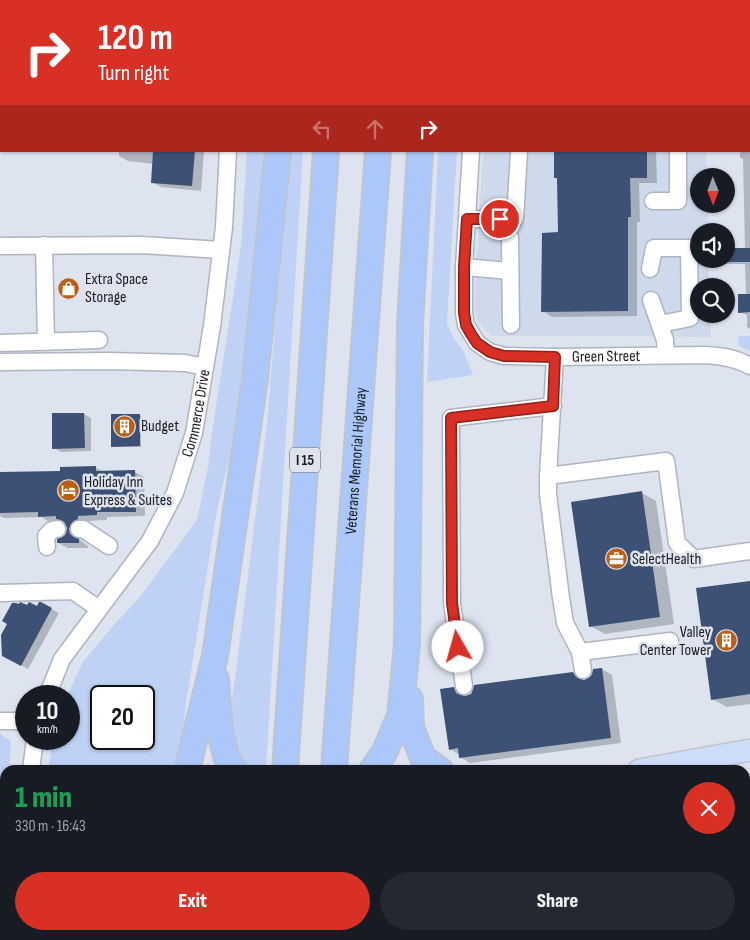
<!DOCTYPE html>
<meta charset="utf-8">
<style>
:root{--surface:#171b24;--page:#242831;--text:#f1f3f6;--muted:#9ea1a6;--accent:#d93025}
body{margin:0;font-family:"Sofia Sans Condensed",sans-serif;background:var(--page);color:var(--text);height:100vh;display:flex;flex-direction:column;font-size:19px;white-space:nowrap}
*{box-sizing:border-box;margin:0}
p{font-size:16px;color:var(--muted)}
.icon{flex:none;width:28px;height:28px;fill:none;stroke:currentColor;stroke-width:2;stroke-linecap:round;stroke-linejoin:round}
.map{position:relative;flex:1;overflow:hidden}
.panel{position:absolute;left:0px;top:765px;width:750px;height:175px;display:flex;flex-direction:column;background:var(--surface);border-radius:15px 15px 0 0;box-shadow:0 1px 4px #0004}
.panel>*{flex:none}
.guide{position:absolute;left:0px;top:0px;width:750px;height:152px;box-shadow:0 1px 4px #0004;background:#d93025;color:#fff;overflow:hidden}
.needle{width:32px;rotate:179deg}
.tools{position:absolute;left:690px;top:168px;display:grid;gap:10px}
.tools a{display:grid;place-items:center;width:45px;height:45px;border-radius:50%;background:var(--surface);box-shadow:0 1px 4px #0004;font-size:25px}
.speed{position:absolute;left:15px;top:685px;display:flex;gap:10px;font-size:25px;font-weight:700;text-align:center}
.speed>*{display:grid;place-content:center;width:65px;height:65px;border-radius:50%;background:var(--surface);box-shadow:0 1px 4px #0004;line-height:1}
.speed small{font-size:12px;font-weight:400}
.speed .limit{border:2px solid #111;border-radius:8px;background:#fff;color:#111}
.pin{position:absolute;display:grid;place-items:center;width:42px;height:42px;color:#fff;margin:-21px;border:2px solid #fff;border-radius:50%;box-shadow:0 1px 5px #0007}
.me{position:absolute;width:55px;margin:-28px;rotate:353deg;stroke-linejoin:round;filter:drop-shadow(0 0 4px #0008)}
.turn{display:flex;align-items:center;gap:18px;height:105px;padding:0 15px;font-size:22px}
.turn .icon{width:65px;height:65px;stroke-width:2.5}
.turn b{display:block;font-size:35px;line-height:42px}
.lanes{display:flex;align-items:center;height:48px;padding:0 15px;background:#0003;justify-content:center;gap:25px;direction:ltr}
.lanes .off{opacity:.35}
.round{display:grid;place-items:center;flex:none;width:52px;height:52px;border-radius:26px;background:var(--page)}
.overview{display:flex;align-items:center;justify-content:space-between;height:85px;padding:0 15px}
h1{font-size:30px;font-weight:800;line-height:38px;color:#1e9e55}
.action{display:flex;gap:10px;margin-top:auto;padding:10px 15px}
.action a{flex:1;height:58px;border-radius:30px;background:var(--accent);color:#fff;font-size:20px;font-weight:800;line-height:58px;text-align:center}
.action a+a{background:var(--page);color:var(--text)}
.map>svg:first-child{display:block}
.built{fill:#ced9eb}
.green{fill:#bfd2f5;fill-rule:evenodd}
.shadow{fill:#0003}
.building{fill:#3d5176}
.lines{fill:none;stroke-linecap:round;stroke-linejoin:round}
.minor-casing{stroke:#aeb4c0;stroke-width:19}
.major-casing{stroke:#c3c4c5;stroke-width:24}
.highway-casing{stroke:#c3c4c5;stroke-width:28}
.minor{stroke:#fff;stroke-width:16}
.major{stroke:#cdddfb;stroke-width:21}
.highway{stroke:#acc7f9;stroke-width:25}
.route-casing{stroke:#8d1f18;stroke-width:12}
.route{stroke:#d93025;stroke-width:9}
.labels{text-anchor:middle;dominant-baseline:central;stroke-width:5;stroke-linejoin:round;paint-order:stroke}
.shield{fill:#dde4f0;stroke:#53575e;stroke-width:1}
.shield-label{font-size:15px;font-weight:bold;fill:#181b1f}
.poi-label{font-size:16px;fill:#181b1f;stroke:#dde4f0;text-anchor:start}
.street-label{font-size:16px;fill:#181b1f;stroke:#dde4f0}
</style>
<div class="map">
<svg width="750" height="940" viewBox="0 0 750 940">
<rect width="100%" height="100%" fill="#dde4f0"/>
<path class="built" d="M492 0H702V1H492Z
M483 151H706L707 176H699V204H707L708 231H699V259H709V286H699V314H710L711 337 641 336H491L477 320 474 307Z
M750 799V940H455L456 935H745V800Z
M5 933V935H175V940H0V934Z"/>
<path class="green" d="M247 151H264L251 325 246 360 238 399 230 454 217 510 186 703 179 770H48L53 739H69V696H67L82 663 113 626 139 598 197 520 208 467 212 432 241 246ZM101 696H144V739H101Z
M289 151H303L266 770H249C230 739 228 714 235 679L267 423Z
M438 151H457L447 324 453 337 464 352 473 375 427 382Z
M738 336H750V351L739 346Z
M0 734 11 741 9 770H5V829L4 836 0 843Z"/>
<path class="shadow" d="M136 0H171V1H135Z
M520 0H603V1H520Z
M740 0H750V329L747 327V315L739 312 746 295 745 264H722L717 261V259H726L745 249 743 159 740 158V151H749V1H740Z
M119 151H204L201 191 161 187 152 182 154 164 128 161 119 156Z
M555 151H656L657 183H639L640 222H637V316L552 317 543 311 560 234 559 179 556 177Z
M84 414 91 418V451L61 452 54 448Z
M139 415 141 416V447H114Z
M96 468 104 472H135L144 477 145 516 107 517V520L87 521 88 524 78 536 80 540 88 546V548H68L58 543 65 537 68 527 66 523 62 521 49 522 42 517 4 518 0 516V473L62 472Z
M642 493 656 501 674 624 605 634 590 626Z
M750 582V704L727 707 712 699Z
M40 603 59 613 28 669 3 655Z
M602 669 612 675 621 743 470 763 460 757V755L450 749 454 689 464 694 465 697 573 673 583 679 584 681Z
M745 832 750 834V940H725L714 935H745Z
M495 935H573L572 940H493Z
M579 935H696V940H579Z"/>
<path class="building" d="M153 151H195L192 186 151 183Z
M554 151H647V178H630L631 217H628V311L541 312 542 233 558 232 557 178H554Z
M726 248H750V262H726Z
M738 294H750V312L738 313Z
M52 413H84L85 448 52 449Z
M111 414H140V446L111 447Z
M96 466V471L135 470 136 512H97V515L78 516V519L74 521 71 524 69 529 70 534 74 537 79 539V543H57V539L64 536 66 533 67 528 64 522 61 520 56 519V516L38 517V512L0 513V472L60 471V467Z
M642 491 660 617 589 627 571 502Z
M750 581V694L711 700 696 588Z
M20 602 27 605 29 602 37 606 39 602H41L52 608 21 666 2 656 1 635 7 624 2 621 12 603H16L19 604Z
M602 668 611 738 459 758 458 748 449 750 440 689 454 687 456 693 461 695 465 696 471 694 473 689 474 685 573 672 576 677 580 679 584 680 590 677 592 674 593 669Z"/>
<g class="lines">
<defs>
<g id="minor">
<path d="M682 0V1"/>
<path d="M116 1V0"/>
<path d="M186 1V0"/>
<path d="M237 1V0"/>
<path d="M480 1V0"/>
<path d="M615 1V0"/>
<path id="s1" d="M471 151 464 267V313L466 325 477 343 490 352 504 356 555 357 706 355C722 356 736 358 750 366"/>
<path d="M653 201H678V151"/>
<path d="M467 219H515L519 151"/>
<path d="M510 237 511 325"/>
<path d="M44 245 46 342"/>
<path d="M0 246 142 245 221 250"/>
<path d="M464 267 510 271"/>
<path d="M650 269 654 248H689L690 318 660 324"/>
<path d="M651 300 665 340 666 355"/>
<path d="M0 343 99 340"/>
<path d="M555 357 548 476 666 461 677 543 694 559 750 551"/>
<path d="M0 362 110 361 185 363 205 367"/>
<path d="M548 476V494L561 598 565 623 580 652 670 641"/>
<path d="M79 529H83L109 546"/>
<path d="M47 547 46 536 52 530 57 529"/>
<path d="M0 593 73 591 99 609"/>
<path d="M580 652 583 670"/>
<path d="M464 686 452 603 451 418 553 406"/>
<path id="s2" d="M47 696 62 659 150 541 175 493 194 433 212 326 224 227 228 151"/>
<path d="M0 721H26"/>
<path d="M31 770 35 739"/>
<path d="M745 818H750"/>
<path d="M699 935 700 940"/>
<path d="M29 940V935"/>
</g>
<path id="major" d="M639 770 750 750
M745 786 750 785
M0 873 5 872
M0 911 5 910"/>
<g id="highway">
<path d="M293 1V0"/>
<path d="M334 1V0"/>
<path d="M388 1V0"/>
<path d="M428 1V0"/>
<path d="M216 679 220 732 226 756 234 770"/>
<path d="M410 699 411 728 423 758 440 770"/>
<path d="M187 770 215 656 255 379 278 151"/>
<path d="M285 770 326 151"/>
<path id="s3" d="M334 770 378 151"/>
<path d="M372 770 384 753 400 716 407 645 410 324 420 151"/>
<path d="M188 935 191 940"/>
<path d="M391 935 393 940"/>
<path d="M222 940 225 935"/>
<path d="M275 940V935"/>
<path d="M327 940V935"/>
<path d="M435 940 436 935"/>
</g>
</defs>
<use href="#minor" class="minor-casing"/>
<use href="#major" class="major-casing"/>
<use href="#highway" class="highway-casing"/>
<use href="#minor" class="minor"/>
<use href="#major" class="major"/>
<use href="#highway" class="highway"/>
</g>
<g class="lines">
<defs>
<path id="route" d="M458 647 452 603 451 418 553 406 555 357 504 356 490 352 477 343 471 334 466 325 464 313V267L467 219H500"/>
</defs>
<use href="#route" class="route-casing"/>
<use href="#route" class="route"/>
</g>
<defs>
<symbol id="shop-disc" viewBox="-11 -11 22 22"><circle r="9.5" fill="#bd5f12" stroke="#dde4f0"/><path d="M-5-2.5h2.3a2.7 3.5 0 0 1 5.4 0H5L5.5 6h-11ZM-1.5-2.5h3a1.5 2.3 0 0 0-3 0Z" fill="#fff"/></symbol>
<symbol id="building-disc" viewBox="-11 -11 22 22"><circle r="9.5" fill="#bd5f12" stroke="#dde4f0"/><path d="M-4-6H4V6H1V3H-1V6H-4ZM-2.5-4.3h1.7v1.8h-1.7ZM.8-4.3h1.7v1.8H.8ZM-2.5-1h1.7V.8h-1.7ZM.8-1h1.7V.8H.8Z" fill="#fff"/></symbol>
<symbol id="hotel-disc" viewBox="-11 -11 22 22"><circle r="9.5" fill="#bd5f12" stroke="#dde4f0"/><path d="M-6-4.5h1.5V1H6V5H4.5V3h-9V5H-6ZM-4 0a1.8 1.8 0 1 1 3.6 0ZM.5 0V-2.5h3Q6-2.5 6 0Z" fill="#fff"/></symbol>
<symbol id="office-disc" viewBox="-11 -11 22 22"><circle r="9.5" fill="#bd5f12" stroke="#dde4f0"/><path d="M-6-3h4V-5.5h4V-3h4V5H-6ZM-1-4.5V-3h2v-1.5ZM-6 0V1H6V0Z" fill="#fff"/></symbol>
</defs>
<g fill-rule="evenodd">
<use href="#shop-disc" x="56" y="276" width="25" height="25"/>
<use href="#building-disc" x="112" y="414" width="25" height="25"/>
<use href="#hotel-disc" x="56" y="478" width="25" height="25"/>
<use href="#office-disc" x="604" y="546" width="25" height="25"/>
<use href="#building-disc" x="714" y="628" width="25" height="25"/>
</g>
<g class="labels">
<rect class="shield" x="290" y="447.5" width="30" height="25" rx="4"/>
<g class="shield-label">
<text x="305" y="460">I 15</text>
</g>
<g class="poi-label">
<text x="85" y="279">Extra Space<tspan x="85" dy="18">Storage</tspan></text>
<text x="141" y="426">Budget</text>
<text x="84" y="482">Holiday Inn<tspan x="84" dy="18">Express &amp; Suites</tspan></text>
<text x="632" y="559">SelectHealth</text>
<text x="711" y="632" text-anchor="end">Valley<tspan x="711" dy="18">Center Tower</tspan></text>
</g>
<g class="street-label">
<text stroke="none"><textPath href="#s1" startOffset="328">Green Street</textPath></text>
<text stroke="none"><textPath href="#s2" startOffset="324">Commerce Drive</textPath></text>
<text stroke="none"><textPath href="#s3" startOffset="310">Veterans Memorial Highway</textPath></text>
</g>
</g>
</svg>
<div class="tools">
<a><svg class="needle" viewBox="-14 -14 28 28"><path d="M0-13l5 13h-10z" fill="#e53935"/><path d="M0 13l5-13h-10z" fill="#9ea1a6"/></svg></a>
<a><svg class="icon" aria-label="sound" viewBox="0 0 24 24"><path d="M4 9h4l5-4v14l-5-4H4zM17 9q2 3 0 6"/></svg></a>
<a><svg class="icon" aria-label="search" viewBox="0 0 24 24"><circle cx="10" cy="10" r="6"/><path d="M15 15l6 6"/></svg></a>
</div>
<div class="speed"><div>10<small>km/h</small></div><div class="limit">20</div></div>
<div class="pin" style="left:500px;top:219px;background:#d93025"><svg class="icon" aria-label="arrive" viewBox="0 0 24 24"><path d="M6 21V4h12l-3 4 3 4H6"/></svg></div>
<svg class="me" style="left:458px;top:647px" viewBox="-20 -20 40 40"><circle r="19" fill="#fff"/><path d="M0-13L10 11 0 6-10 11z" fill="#d93025"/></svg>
<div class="guide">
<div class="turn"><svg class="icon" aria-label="right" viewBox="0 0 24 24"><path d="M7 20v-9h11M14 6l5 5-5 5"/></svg><div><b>120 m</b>Turn right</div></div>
<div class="lanes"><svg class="icon off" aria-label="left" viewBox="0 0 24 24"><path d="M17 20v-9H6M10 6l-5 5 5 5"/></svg><svg class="icon off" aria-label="ahead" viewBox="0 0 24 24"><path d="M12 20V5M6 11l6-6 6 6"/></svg><svg class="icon" aria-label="right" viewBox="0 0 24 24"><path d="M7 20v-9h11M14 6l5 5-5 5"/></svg></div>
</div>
<section class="panel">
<div class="overview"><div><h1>1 min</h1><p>330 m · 16:43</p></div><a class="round" style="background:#d93025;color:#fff"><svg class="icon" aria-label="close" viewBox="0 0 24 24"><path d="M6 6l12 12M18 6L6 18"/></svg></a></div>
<div class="action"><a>Exit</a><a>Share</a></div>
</section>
</div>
